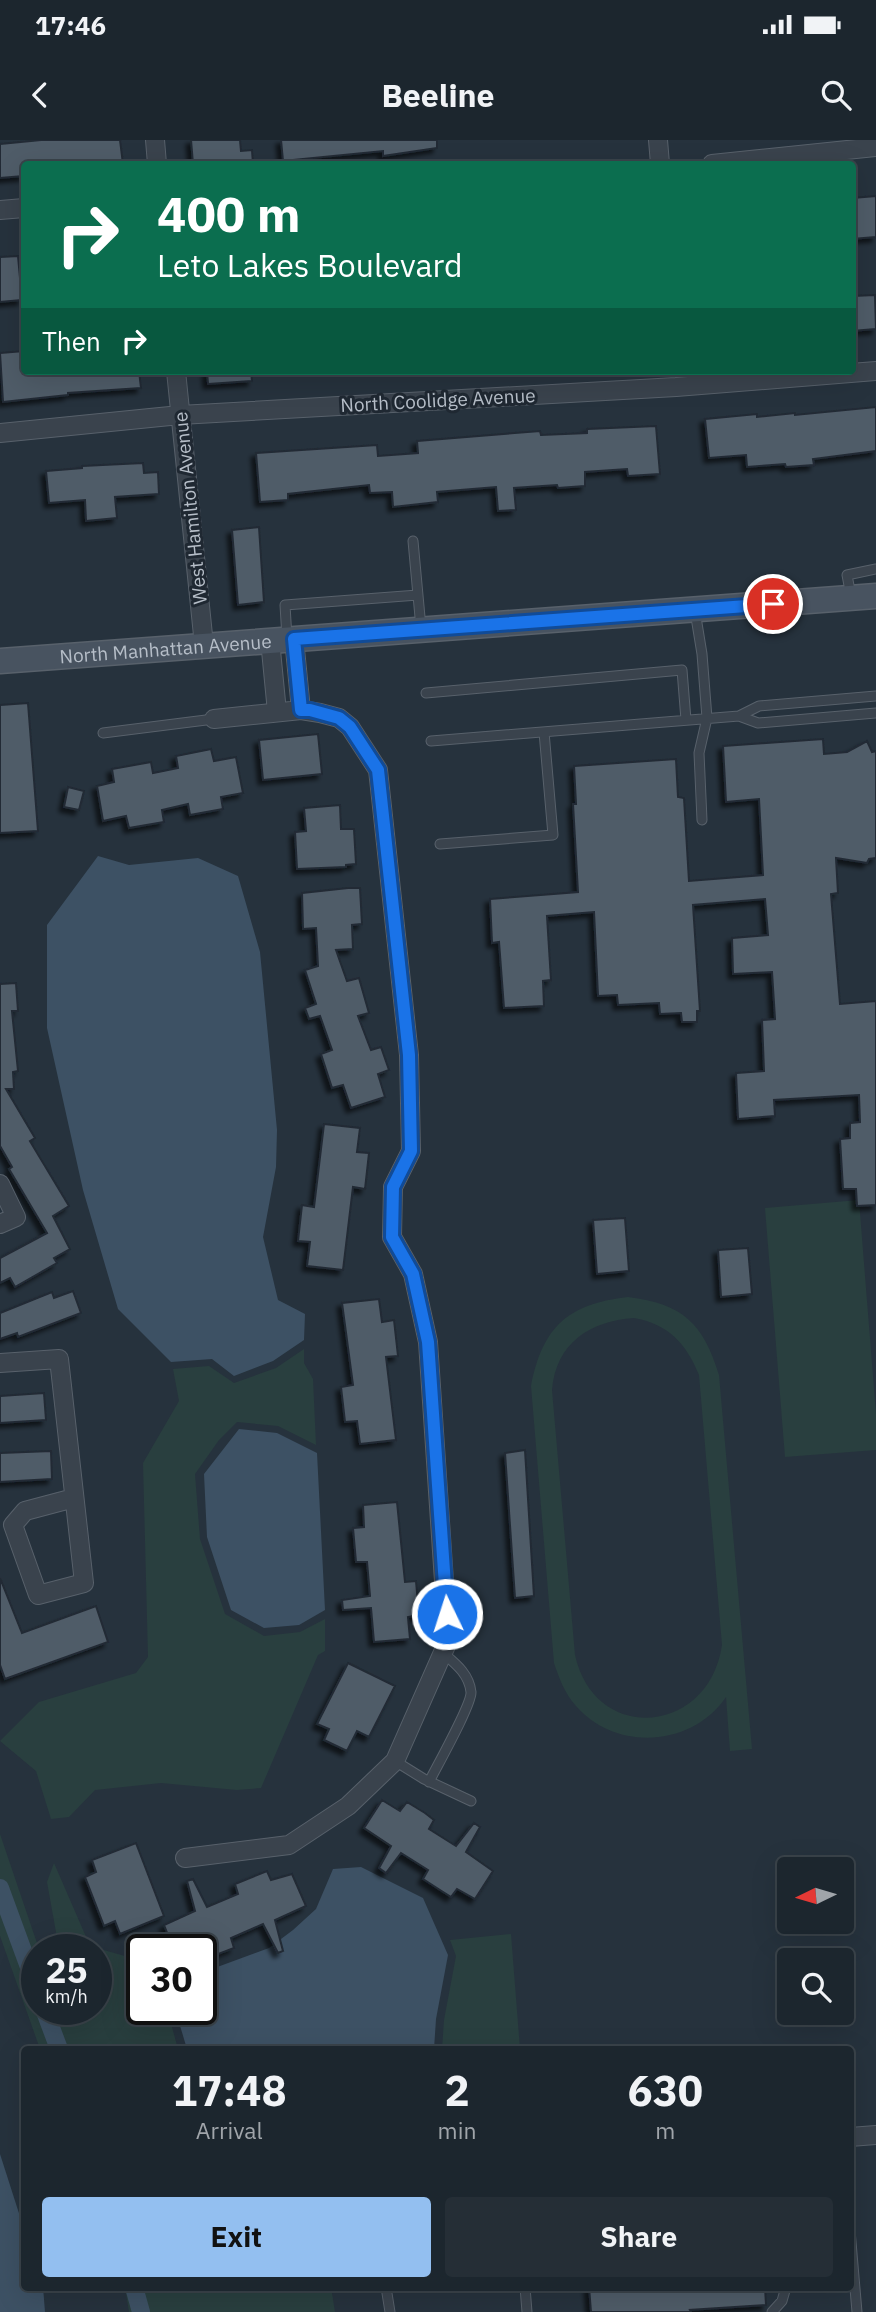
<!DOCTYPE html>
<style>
:root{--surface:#1c262e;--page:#252e36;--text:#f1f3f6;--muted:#a0a5aa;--line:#3a434a;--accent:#93bff0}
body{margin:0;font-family:"IBM Plex Sans",sans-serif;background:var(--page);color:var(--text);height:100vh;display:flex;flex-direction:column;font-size:26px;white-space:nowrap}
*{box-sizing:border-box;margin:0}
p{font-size:23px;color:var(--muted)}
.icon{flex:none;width:38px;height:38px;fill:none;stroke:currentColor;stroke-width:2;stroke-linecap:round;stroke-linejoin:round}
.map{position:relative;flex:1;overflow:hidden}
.side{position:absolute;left:21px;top:1906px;width:833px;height:245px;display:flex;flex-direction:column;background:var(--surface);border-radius:7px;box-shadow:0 7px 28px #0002,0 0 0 2px var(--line)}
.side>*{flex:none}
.hud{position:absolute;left:21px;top:21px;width:835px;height:214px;border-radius:7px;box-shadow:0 7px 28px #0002,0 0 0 2px var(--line);background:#0b6e4f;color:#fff;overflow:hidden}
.needle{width:46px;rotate:265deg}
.controls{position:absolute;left:777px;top:1717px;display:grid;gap:14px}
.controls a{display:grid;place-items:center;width:77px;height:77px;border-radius:7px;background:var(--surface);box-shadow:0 7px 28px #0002,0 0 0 2px var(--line);font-size:35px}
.speed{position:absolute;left:21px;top:1794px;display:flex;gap:14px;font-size:35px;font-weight:700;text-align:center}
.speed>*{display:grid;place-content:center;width:91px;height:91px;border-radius:50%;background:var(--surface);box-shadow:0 7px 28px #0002,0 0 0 2px var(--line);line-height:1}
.speed small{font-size:18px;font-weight:400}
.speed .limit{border:4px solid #111;border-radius:10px;background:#fff;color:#111}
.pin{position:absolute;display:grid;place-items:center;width:60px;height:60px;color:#fff;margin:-30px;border:4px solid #fff;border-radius:50%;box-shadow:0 2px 7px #0007}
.me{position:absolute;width:77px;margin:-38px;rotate:356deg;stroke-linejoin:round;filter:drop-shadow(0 0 5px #0008)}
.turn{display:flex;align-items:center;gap:24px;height:147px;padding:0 21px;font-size:32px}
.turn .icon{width:91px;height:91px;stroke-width:2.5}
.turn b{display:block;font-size:49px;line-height:60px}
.then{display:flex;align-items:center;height:66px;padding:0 21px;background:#0003;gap:14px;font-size:26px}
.eta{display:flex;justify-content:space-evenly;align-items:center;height:119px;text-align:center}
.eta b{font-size:42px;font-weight:700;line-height:49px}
.primary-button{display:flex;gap:14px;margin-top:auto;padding:14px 21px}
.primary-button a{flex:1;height:80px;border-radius:7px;background:var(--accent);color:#111;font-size:28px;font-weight:700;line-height:80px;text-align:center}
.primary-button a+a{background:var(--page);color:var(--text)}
.status{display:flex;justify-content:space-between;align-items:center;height:49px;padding:0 35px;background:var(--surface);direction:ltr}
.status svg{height:19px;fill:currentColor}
header{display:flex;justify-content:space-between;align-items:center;height:91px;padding:0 21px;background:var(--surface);font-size:32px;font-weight:700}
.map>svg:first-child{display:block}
.green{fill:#293f3f;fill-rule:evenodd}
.water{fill:#3d5164}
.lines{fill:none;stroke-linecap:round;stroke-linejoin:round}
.canal{stroke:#3d5164;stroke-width:18}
.building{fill:#505b67;stroke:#212a34;stroke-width:2;filter:url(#shadow)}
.lane-casing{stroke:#58616b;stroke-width:11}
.street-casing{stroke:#58616b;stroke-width:20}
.secondary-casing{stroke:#58616b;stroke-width:27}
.lane{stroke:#3a434d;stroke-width:9}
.street{stroke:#3a434d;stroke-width:18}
.secondary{stroke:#485360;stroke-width:24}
.route-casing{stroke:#114b97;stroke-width:18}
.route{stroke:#1a73e8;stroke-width:12}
.labels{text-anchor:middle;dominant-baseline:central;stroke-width:6;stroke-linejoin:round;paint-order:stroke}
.street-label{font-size:19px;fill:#b6bec8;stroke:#1f2832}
</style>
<div class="status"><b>17:46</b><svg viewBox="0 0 49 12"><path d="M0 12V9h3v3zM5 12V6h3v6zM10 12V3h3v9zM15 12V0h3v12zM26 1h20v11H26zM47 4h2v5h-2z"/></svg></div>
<header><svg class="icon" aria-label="back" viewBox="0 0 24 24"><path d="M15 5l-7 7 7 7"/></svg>Beeline<svg class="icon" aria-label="search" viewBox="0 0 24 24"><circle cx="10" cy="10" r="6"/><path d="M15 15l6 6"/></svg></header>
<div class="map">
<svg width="876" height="2172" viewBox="0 0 876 2172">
<defs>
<filter id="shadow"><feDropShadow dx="-4.5" dy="4.5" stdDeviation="2" flood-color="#0009"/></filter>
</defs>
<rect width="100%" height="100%" fill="#26323d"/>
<path class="green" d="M859 1060 876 1274V1310L785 1317 765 1068Z
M628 1157C683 1164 703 1183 719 1235L752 1609 730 1611 726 1557C692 1607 616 1612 576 1566 565 1554 559 1538 554 1523L531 1246C543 1186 568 1164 628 1157ZM634 1178C668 1184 686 1203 699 1235L722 1505C709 1595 595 1605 575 1515L552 1250C556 1203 590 1181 634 1178Z
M304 1209V1223L313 1239 316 1305 278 1286 237 1282 219 1300 195 1334 200 1399 225 1474 264 1496 300 1492 325 1479V1511L318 1515 261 1648 237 1650 161 1643 95 1650 69 1677 51 1679 36 1631 0 1601 39 1562 136 1533 148 1517 143 1323 179 1261 173 1229 209 1226 234 1243 276 1228Z
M0 1694 39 1809 37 1810V1869H96V1810L59 1809 47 1742 54 1723 90 1806 142 1821V1869H167L178 1909H40L0 1796Z
M511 1794 520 1909H442L444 1880 456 1816 450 1800Z
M125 2147H331L335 2172H129Z"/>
<path class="water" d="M98 716 129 725 198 718 238 736 260 812 277 990 276 1027 263 1097 278 1160 305 1174 304 1200 273 1221 234 1236 212 1219 171 1222 118 1169 83 1050 47 888V785Z
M239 1289 277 1293 317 1313 325 1470 299 1485 264 1488 231 1470 207 1397 204 1334Z
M361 1727 423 1758 448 1815 436 1879 434 1909H187L175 1869H201V1833L269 1808 293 1790 316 1769 333 1729Z
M0 2014 24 2089V2147H43L45 2172H0Z"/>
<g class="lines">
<path class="canal" d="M0 1748 37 1849
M44 1869 59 1909
M134 2147 141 2172"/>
</g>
<path class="building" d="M41 0H120L123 24H24V36L0 38V4Z
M191 0H240L241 11 252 10 253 24H193Z
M281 0H437V8L383 16V11L283 21Z
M876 56V97L852 99V58Z
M18 116 22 160 0 162V117Z
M875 155 876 189 852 191V156Z
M24 211V231H139L141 248 68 253V255L3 262 0 213Z
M207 231H251L252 241 208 244Z
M876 267V311L813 319 814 325 786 327 785 324 747 327 746 315 709 318 705 279 757 274V277L795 273V275Z
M656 286 660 334 628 336 627 329 585 332V346L558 348 557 345 514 348 516 370 498 371 496 347 437 352 438 362 393 367 392 352 370 353 369 345 288 354V360L260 362 256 313 377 305 378 316 418 313 417 301 540 291 541 295 587 293V289Z
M143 323 144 333 158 332 159 354 115 357 117 378 86 381 85 360 49 363 46 331 82 328V326Z
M259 387 264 462 238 465 232 390Z
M28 563 38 691 0 693V565Z
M318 594 322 634 263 640 259 600Z
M823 599 824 614 847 612 867 601 872 612 876 611V718L869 719 867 723 836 718 838 753 831 754 840 864 876 861V1065L857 1066 856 1049H843L840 999 850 998V983L860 982 859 955 774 960 775 976 738 979 736 933 764 931 762 880 775 879 772 832 733 834 732 798 768 795 765 759 693 765 700 871H697V882H682L681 873 660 874 659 863 618 865 617 855 598 856 594 772 547 776 551 840 543 841 544 866 504 868 499 802 492 803 490 759 578 752 573 664H576L574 626 676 619 678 657 684 658 689 741 763 735 759 659 726 662 723 606Z
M211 609 214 621 236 617 243 653 221 657 223 669 190 675 188 664 162 670 164 682 129 688 126 676 103 681 97 646 114 642 112 629 151 622 153 633 178 628 176 616Z
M68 647 84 651 79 670 64 667Z
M340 665 341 689H354L356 724 346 725V727L297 729 295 692 306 691 304 668Z
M348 748H360L362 784 352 785 353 809 336 810 347 841 359 838 369 873 358 876 371 910 381 907 389 930 378 934 385 957 351 968 343 945 332 948 321 914 332 910 320 876 309 879 305 868 316 864 305 830 318 826 316 788 303 789 302 753Z
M16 843 18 871H12L18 931 13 932 14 949H6L35 998 30 1001 69 1066 53 1076 70 1109 54 1118 57 1123 15 1147 10 1138 0 1143V1118L47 1093 9 1029 12 1027 0 1006V844Z
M324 984 360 988 357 1012 369 1013 365 1049 353 1047 343 1130 307 1126 310 1102 298 1101 302 1065 314 1067Z
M625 1078 629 1131 597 1134 593 1080Z
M748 1108 752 1154 721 1157 718 1110Z
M73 1151 81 1173 18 1197 17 1193 0 1199V1173L52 1152 54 1158Z
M379 1159 382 1182 394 1180 398 1216 386 1217 396 1300 360 1304 357 1281 345 1282 341 1247 353 1245 342 1163Z
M44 1253 46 1280 0 1283V1256Z
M525 1310 534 1456 515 1458 505 1313Z
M51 1311 52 1339 0 1342V1313Z
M397 1362 405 1442 416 1441 419 1475 408 1477 410 1499 374 1502 371 1468 343 1470 342 1460 370 1456 367 1422H356L353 1388 364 1387 363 1365Z
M0 1438 22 1493 96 1466 108 1502 5 1539 0 1525Z
M348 1523 395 1546 369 1597 357 1591 347 1611 324 1600 329 1589 317 1584Z
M382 1660 400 1671 407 1662 425 1673 434 1680 429 1689 456 1706 474 1683 480 1687 466 1712 493 1731 475 1759 457 1749 451 1757 440 1750 423 1739 428 1730 401 1713 386 1733 379 1728 391 1706 364 1688Z
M136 1703 164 1776 120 1794 115 1781 104 1786 85 1737 96 1732 92 1720Z
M267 1731 271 1740 292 1734 306 1766 275 1780 283 1811 278 1813 263 1784 231 1798 234 1808 203 1820 201 1810H174L164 1785 195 1771 187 1741 193 1739 207 1767 238 1754 235 1744Z
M589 2147H765L766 2165 690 2170 691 2172H591Z"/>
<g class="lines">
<defs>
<path id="lane" d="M413 401 421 488
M851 456 847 435 876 429
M695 471 702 514 707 578 699 613 702 680
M287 498 285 465 418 455
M426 553 682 530 686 580
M739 576 758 583 876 573
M103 593 214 579
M431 601 739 576 759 566 876 556
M440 704 553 695 544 592
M395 1621 424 1639 471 1661
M429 1642C437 1626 472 1564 471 1552 469 1534 456 1524 443 1513
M850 2090 857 2172
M386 2147 390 2172
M525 2147 527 2172
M386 2148 398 2147
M772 2172 782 2161 786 2147"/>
<path id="street" d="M155 0 157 24
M658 0 660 24
M712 24 876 7
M0 70 24 68
M176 231 204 505
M0 293 180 275 676 247 876 231
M294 499 301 570
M270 500 277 572
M0 1044 16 1077 0 1084
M0 1223 59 1219 84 1443 38 1455 13 1385 25 1371 74 1358
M185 1718 289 1705 348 1666 395 1621 448 1501 428 1202 413 1134 392 1097 393 1047 411 1011 409 915 378 630 350 587 339 578 320 573 301 570 214 579
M850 1997 876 1995"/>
<g id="secondary">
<path id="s1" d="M0 521 876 456"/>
</g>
</defs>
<use href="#lane" class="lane-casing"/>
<use href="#street" class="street-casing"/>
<use href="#secondary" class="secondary-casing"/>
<use href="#lane" class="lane"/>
<use href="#street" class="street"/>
<use href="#secondary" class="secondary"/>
</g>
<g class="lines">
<defs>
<path id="route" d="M447 1474 428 1202 413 1134 392 1097 393 1047 411 1011 409 915 378 630 350 587 339 578 310 570H301L294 499 773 464"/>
</defs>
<use href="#route" class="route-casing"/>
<use href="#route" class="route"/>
</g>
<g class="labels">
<g class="street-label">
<text transform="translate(438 260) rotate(-3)">North Coolidge Avenue</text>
<text transform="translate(190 368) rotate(-96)">West Hamilton Avenue</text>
<text stroke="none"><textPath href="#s1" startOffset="166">North Manhattan Avenue</textPath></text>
</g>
</g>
</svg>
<div class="controls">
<a><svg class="needle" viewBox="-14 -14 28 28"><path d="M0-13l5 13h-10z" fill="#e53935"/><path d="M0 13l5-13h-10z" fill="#a0a5aa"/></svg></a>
<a><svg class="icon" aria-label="search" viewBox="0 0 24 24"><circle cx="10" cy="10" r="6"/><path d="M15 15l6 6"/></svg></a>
</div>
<div class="speed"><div>25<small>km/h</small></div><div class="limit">30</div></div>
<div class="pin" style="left:773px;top:464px;background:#d93025"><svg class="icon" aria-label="arrive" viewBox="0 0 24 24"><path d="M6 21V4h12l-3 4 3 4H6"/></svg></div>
<svg class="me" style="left:447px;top:1474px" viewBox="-20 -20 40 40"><circle r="17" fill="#1a73e8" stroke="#fff" stroke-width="3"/><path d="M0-11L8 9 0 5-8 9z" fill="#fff"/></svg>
<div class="hud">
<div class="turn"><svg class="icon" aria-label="right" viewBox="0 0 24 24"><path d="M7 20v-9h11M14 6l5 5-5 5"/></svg><div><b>400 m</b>Leto Lakes Boulevard</div></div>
<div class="then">Then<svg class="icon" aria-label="right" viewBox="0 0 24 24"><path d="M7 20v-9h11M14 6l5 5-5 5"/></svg></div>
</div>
<section class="side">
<div class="eta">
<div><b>17:48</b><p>Arrival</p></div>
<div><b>2</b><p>min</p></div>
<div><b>630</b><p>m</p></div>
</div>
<div class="primary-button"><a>Exit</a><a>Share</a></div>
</section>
</div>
